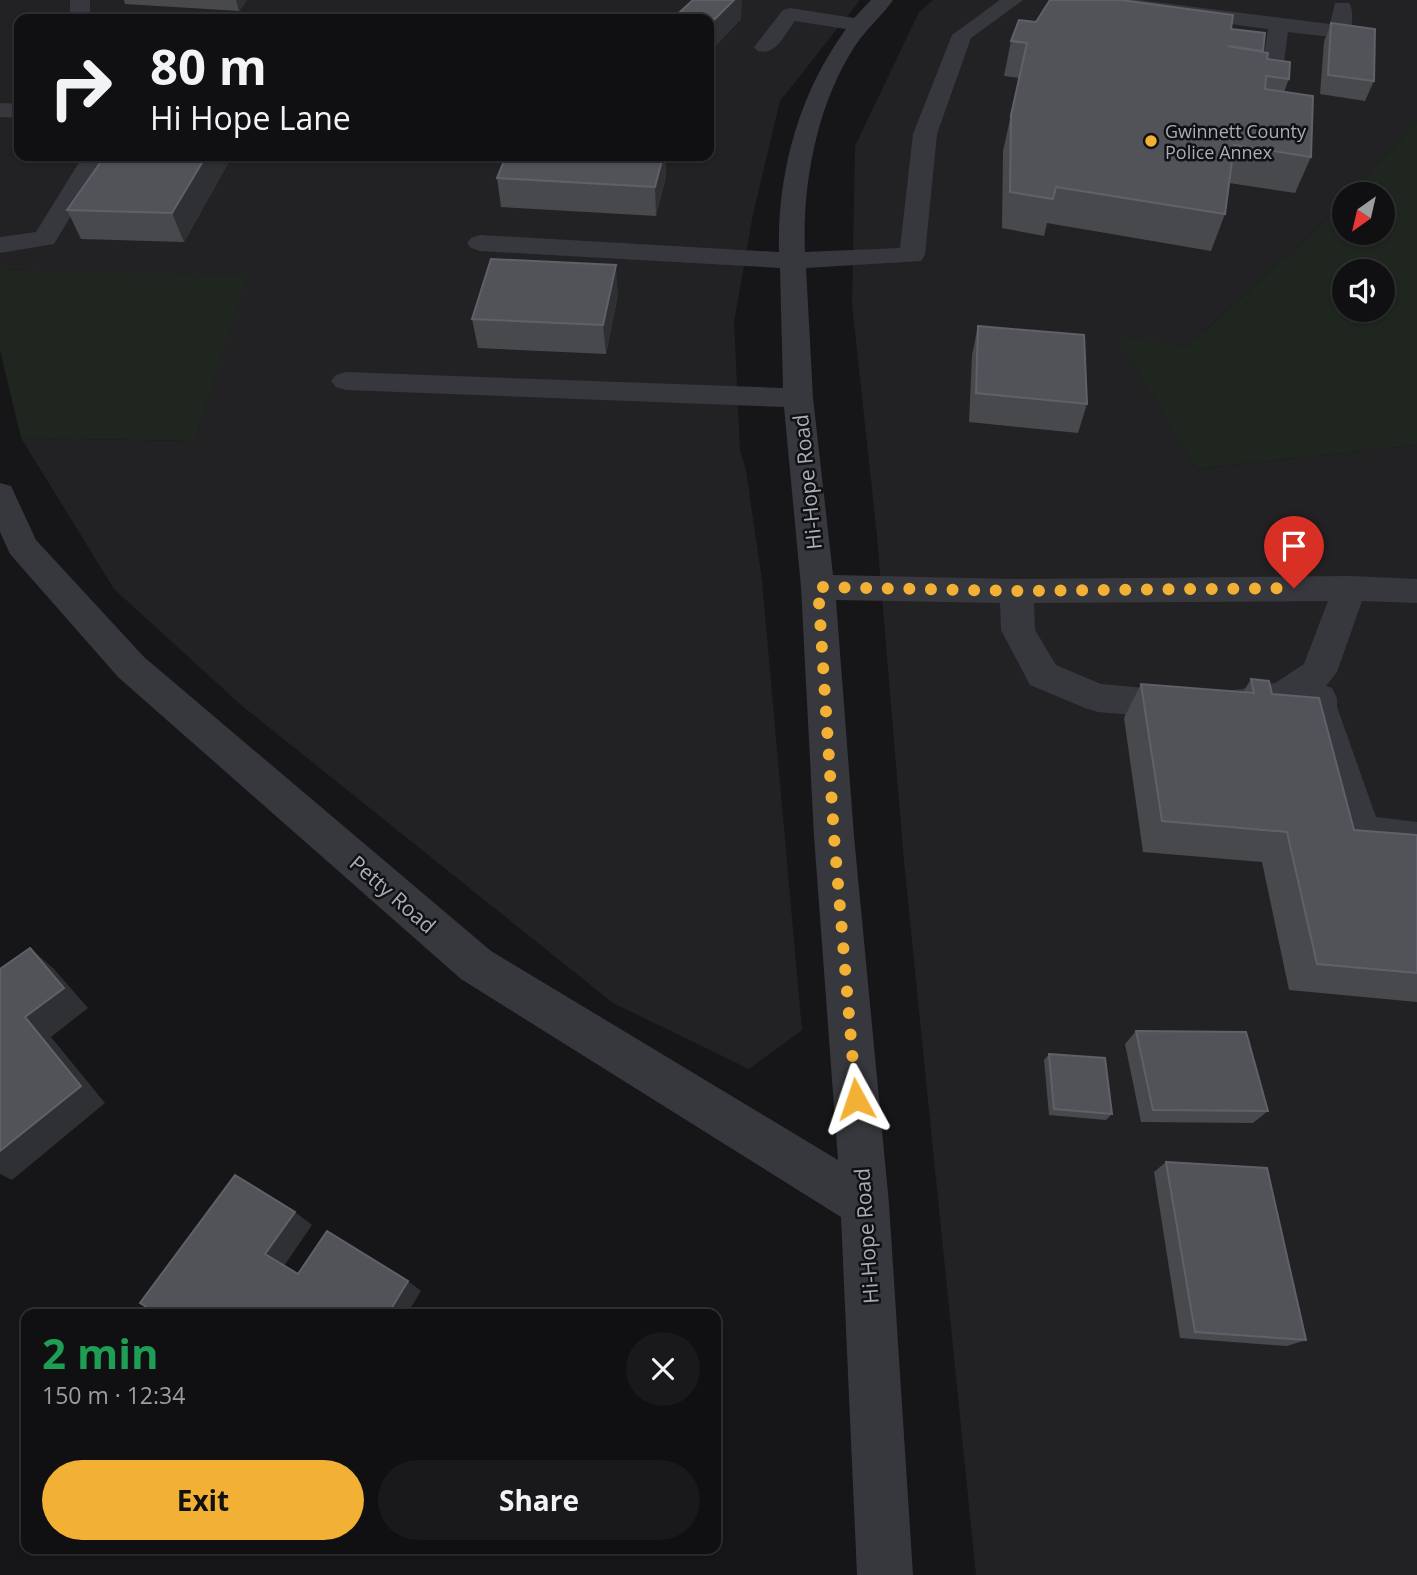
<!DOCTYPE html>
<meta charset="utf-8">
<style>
:root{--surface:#101012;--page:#19191b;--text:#f1f3f6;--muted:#9c9d9f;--line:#303032;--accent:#f2b134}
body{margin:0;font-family:"Open Sans",sans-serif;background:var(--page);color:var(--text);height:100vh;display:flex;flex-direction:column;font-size:26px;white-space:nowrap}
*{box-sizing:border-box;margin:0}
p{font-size:23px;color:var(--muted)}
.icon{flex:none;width:38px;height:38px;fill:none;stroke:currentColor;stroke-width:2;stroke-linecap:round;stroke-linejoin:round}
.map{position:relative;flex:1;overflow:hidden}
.sheet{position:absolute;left:21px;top:1309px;width:700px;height:245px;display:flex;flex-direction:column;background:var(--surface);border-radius:14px;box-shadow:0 2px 5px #0004,0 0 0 2px var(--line)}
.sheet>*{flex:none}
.hud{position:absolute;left:14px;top:14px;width:700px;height:147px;border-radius:14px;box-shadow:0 2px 5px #0004,0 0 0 2px var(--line);background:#101012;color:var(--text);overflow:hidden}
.needle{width:46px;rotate:214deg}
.buttons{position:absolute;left:1332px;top:182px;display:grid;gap:14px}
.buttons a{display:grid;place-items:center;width:63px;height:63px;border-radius:50%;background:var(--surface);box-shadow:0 2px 5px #0004,0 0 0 2px var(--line);font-size:35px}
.pin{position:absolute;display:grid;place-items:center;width:60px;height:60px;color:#fff;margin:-72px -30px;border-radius:50% 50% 50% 0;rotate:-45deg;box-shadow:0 0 7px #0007}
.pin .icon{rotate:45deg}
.me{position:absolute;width:77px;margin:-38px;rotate:355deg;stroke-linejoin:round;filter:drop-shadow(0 0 5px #0008)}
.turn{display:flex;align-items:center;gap:24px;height:147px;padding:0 21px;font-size:32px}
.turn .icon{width:91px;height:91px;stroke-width:2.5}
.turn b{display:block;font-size:49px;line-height:60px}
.round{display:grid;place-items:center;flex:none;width:74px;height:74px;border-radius:37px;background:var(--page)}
.overview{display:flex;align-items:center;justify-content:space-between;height:119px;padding:0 21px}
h1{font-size:42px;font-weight:700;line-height:52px;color:#1e9e55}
.button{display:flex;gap:14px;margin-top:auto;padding:14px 21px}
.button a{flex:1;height:80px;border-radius:42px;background:var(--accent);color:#111;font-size:28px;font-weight:700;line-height:80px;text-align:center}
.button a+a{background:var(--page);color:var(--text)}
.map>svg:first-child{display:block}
.built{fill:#222225;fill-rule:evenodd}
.green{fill:#1e261f;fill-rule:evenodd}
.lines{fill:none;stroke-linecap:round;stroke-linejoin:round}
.minor{fill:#37383d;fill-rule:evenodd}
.wall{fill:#47494d}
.shaded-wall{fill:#2f3033}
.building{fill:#525359;stroke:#5f6168;stroke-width:2}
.route{stroke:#f2b134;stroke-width:12;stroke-dasharray:0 21.6}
.poi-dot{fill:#f2b134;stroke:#111113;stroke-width:2.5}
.labels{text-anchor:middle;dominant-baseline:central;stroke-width:5;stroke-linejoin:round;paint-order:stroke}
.far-poi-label{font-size:18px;fill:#a8adb8;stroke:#111113;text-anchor:start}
.street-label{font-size:21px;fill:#a8adb8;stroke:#111113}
</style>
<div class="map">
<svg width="1417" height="1575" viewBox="0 0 1417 1575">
<rect width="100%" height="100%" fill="#161618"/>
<path class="built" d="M0 0H860L780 101 753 214 734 322 740 450 746 470 762 581 802 1030 749 1069 613 1003 241 705 114 589 21 438 195 441 247 277 0 269ZM19 19H709V156H19Z
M933 0H1417V121L1350 194H1344V200L1324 222 1188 346 1119 338 1195 469 1417 445V1575H976L904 862 877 536 852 304 855 146 919 12Z"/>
<path class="green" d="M1417 121V445L1195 469 1118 337 1188 346 1324 222 1344 200V233H1382V194H1350ZM1344 271H1382V310H1344Z
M0 269 248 276 195 441 21 438 0 350Z"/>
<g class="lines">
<path class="minor" d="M70 0H90V19H70Z
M871 0H893C882 16 867 28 855 46 817 104 802 184 805 252L900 248 913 134 952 35 1000 0H1023L971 38 937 134 925 255 921 261 806 268 813 398 833 575 1016 579 1350 576 1417 579V603L1362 601 1337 672 1326 686 1332 688 1337 698V707L1376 817 1417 822V856L1361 849 1347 844 1301 703 1284 710 1211 722 1098 712 1085 708 1030 685 1001 630 1000 603 836 600 854 836 889 1204 913 1575H857L841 1217 461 979 118 677 10 554 0 532V483L11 486 36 540 144 657 491 951 838 1160 814 836 801 587 784 407 346 390 336 387 331 381 336 375 346 372 783 388 780 268 480 251 471 248 467 243 471 238 480 235 779 252C777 173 799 93 846 29L795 21C785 34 776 56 758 51L754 47 783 10 790 8 854 18ZM1328 601 1304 664 1275 683 1211 694 1101 684 1056 665 1035 630 1034 603Z
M1082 0H1139L1330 24 1335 3H1349C1354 10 1353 29 1347 36L1340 38 1288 32 1281 85 1278 90H1262L1259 85 1268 29 1092 6 1085 4Z
M0 103 19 104V118L0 117Z
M83 156H107L54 244 0 253V237L36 232Z"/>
</g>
<path class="wall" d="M124 0H247L239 11 125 4Z
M680 12 741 19 715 46 709 45V19H680Z
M1036 22 1231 29 1263 51V52L1267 59 1289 79 1284 92 1311 157 1295 193 1229 183 1225 214 1211 251 1047 223 1044 236 1002 228 1003 151 1019 78 1004 76 1011 41Z
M1331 23 1374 81 1365 101 1320 94 1324 42Z
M105 156H232L184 242 81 239 67 210Z
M506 156H665L666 176 656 216 501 207 497 178Z
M618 294 606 354 478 348 472 319Z
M978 326 1087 404 1078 433 969 422 972 355Z
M1251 679 1272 694 1354 830 1417 835V1002L1289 990 1262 862 1143 852 1124 718 1141 684 1243 692Z
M1136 1031 1268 1111 1253 1123 1141 1122 1125 1044Z
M1049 1054 1112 1114 1106 1120 1049 1115 1044 1060Z
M1166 1162 1306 1340 1287 1346 1180 1338 1154 1172Z"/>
<path class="shaded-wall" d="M236 0H247L239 11Z
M734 0H742L741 19 715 46V19Z
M206 156H232L184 242 172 213Z
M663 156H665L666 176 656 216 655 187Z
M616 265 618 294 606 354 603 325Z
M30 948 54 969 88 1008 51 1037 105 1103 12 1180 0 1174V1151L25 1017Z
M295 1212 312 1225 284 1266 265 1254Z
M408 1281 421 1291 407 1314H388Z"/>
<path class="building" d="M693 0H734L715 19 680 12Z
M1050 0H1121L1233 15 1231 29 1265 33 1263 51 1228 46 1268 53 1267 59 1290 62 1289 79 1266 76 1265 89 1313 96 1311 157 1234 145 1225 214 1056 187 1053 199 1010 192 1011 115 1027 43 1011 41 1019 20 1036 22Z
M1331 23 1375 29 1374 81 1328 75Z
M105 156H206L172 213 67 210Z
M506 156H663L655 187 497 178Z
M491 259 616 265 603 325 472 319Z
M978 326 1084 335 1087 404 976 393Z
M1251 679 1269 681 1272 694 1319 698 1354 830 1417 835V973L1317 964 1287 832 1162 821 1141 684 1254 693Z
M30 948 64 988 25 1017 81 1086 0 1151V969Z
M1136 1031 1246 1032 1268 1111 1153 1110Z
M1049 1054 1105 1058 1112 1114 1054 1109Z
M1166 1162 1267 1168 1306 1340 1195 1332Z
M235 1175 295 1212 265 1254 298 1274 327 1231 408 1281 388 1314H158L140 1303Z"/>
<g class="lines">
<path class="route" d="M856 1099 834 836 818 587 1016 591 1294 588"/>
</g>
<circle class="poi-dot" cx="1151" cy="141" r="7"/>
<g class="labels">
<g class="far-poi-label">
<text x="1165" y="131">Gwinnett County<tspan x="1165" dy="21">Police Annex</tspan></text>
</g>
<g class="street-label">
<text transform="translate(807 482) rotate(-96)">Hi-Hope Road</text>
<text transform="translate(393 894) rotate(41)">Petty Road</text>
<text transform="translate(866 1236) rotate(-94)">Hi-Hope Road</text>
</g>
</g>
</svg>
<div class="buttons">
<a><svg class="needle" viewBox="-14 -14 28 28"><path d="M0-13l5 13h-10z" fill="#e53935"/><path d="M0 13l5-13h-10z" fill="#9c9d9f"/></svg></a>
<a><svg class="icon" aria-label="sound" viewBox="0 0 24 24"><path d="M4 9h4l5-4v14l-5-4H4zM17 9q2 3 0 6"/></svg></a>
</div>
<div class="pin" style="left:1294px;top:588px;background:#d93025"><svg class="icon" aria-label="arrive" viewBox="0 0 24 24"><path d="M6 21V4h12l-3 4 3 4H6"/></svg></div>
<svg class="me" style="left:856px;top:1099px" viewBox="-20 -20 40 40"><path d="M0-17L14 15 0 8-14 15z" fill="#f2b134" stroke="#fff" stroke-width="4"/></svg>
<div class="hud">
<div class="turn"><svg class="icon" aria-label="right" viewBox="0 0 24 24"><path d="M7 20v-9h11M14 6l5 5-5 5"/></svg><div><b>80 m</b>Hi Hope Lane</div></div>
</div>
<section class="sheet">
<div class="overview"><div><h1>2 min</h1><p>150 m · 12:34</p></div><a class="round"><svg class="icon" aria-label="close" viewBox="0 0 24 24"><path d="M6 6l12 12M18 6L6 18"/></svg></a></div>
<div class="button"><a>Exit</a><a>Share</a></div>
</section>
</div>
